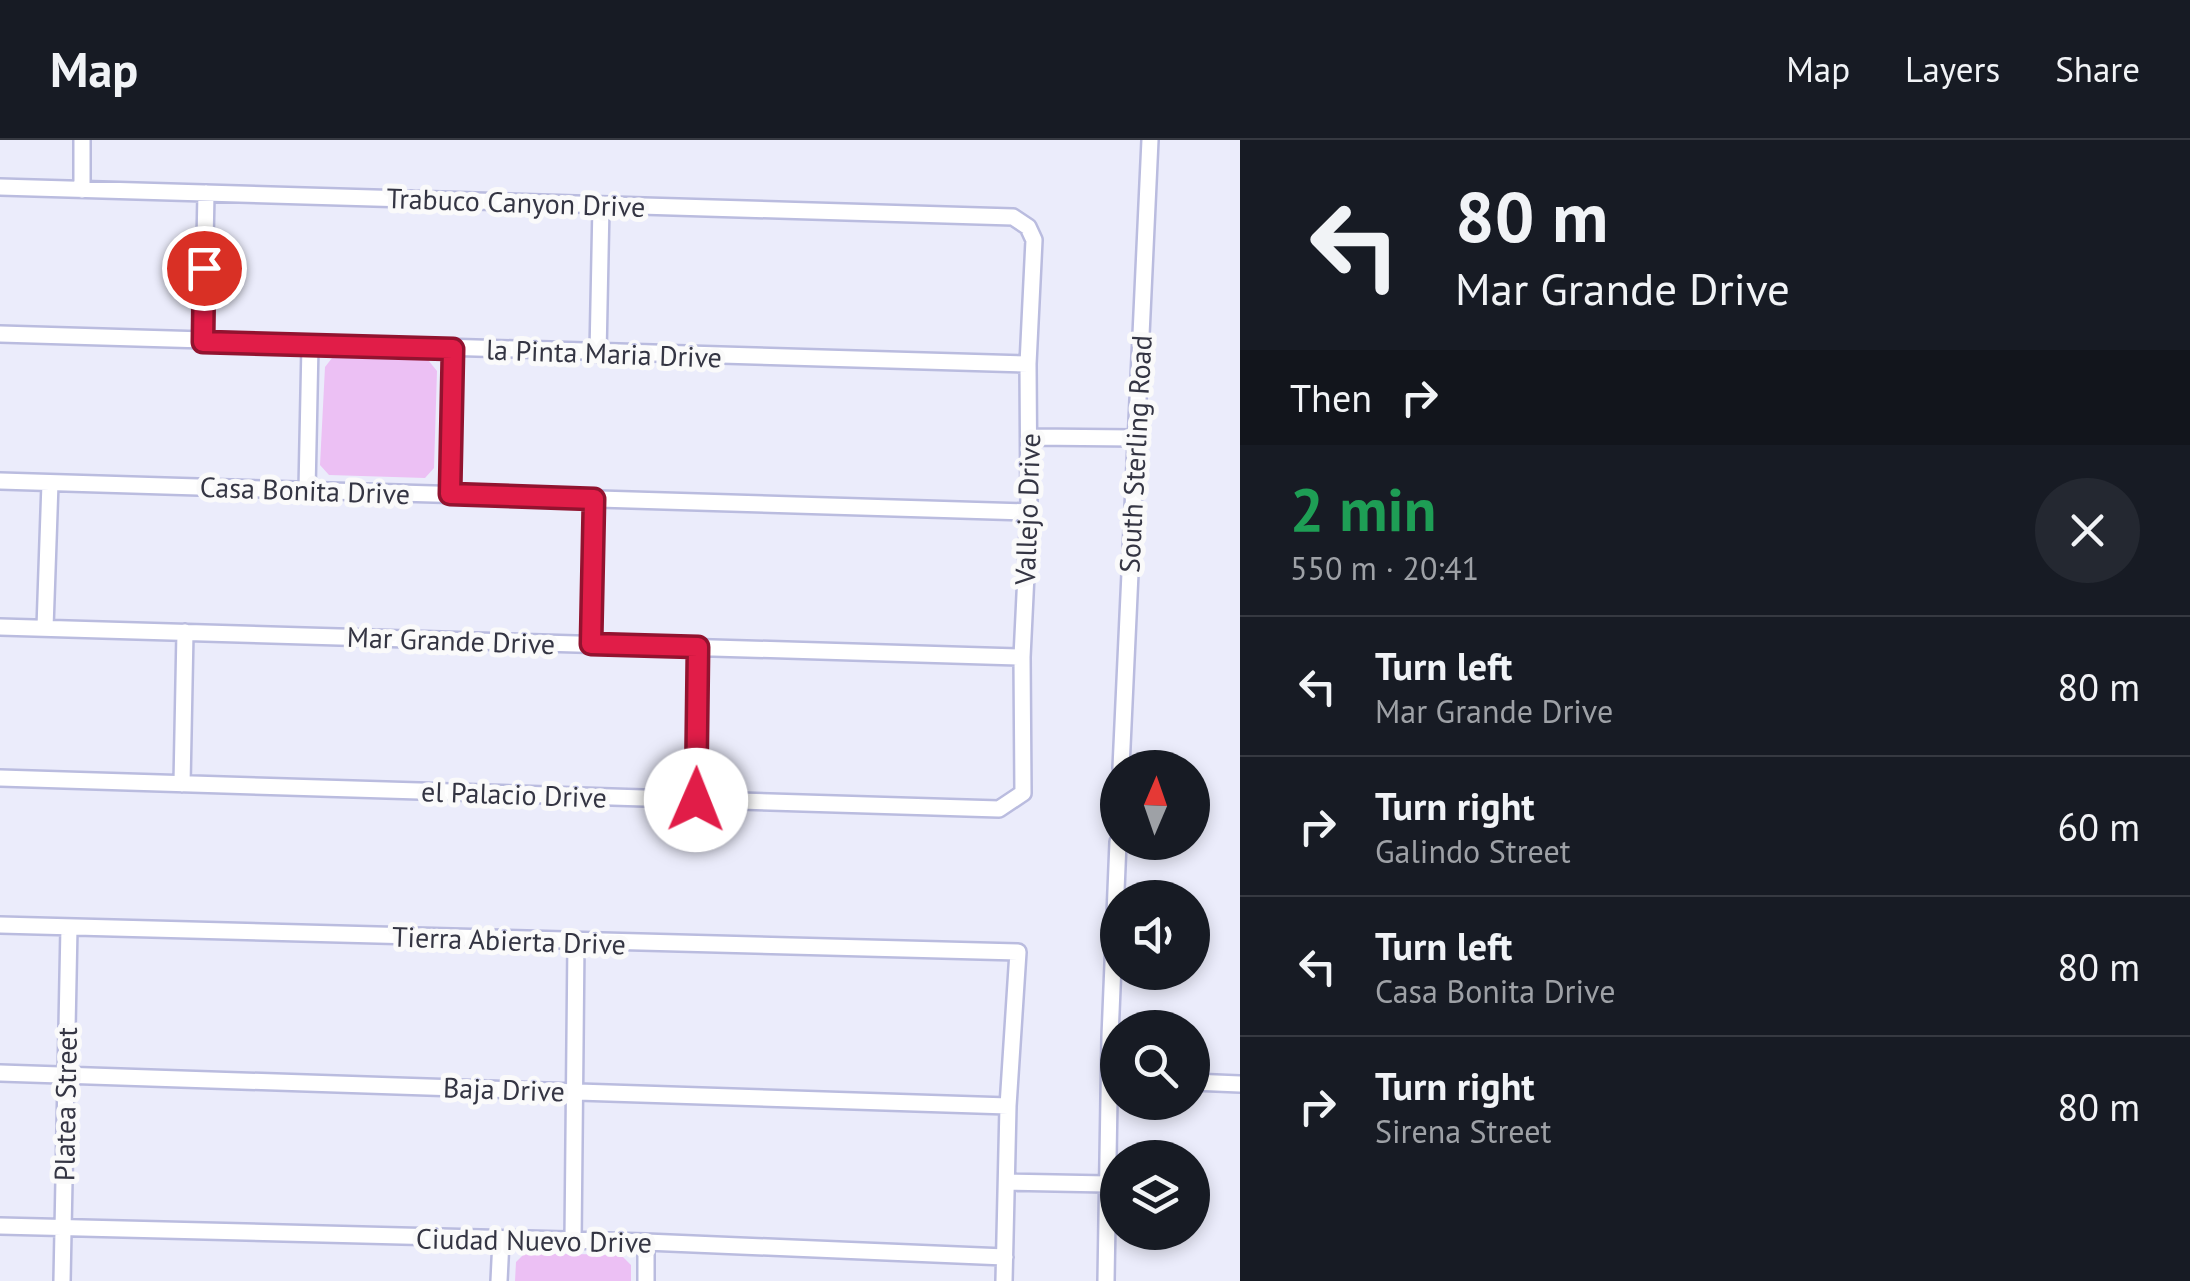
<!DOCTYPE html>
<meta charset="utf-8">
<style>
:root{--surface:#171b24;--page:#242831;--text:#f1f3f6;--muted:#9ea1a6;--line:#363941}
body{margin:0;font-family:"PT Sans",sans-serif;background:var(--page);color:var(--text);height:100vh;display:flex;flex-direction:column;font-size:38px;white-space:nowrap}
*{box-sizing:border-box;margin:0}
p{font-size:32px;color:var(--muted)}
.icon{flex:none;width:55px;height:55px;fill:none;stroke:currentColor;stroke-width:2;stroke-linecap:round;stroke-linejoin:round}
.map{position:relative;flex:1;overflow:hidden}
.sheet{display:flex;flex-direction:column;background:var(--surface);width:950px}
.sheet>*{flex:none}
.banner{background:#171b24;color:var(--text);overflow:hidden}
.needle{width:65px;rotate:2deg}
.controls{position:absolute;left:1100px;top:610px;display:grid;gap:20px}
.controls a{display:grid;place-items:center;width:110px;height:110px;border-radius:50%;background:var(--surface);box-shadow:0 5px 15px #0003;font-size:50px}
.pin{position:absolute;display:grid;place-items:center;width:85px;height:85px;color:#fff;margin:-42px;border:5px solid #fff;border-radius:50%;box-shadow:0 2px 10px #0007}
.me{position:absolute;width:110px;margin:-55px;rotate:1deg;stroke-linejoin:round;filter:drop-shadow(0 0 8px #0008)}
.turn{display:flex;align-items:center;gap:35px;height:210px;padding:0 50px;font-size:45px}
.turn .icon{width:130px;height:130px;stroke-width:2.5}
.turn b{display:block;font-size:70px;line-height:85px}
.then{display:flex;align-items:center;height:95px;padding:0 50px;background:#0003;gap:20px;font-size:38px}
.round{display:grid;place-items:center;flex:none;width:105px;height:105px;border-radius:52px;background:var(--page)}
.summary{display:flex;align-items:center;justify-content:space-between;height:170px;padding:0 50px}
h1{font-size:60px;font-weight:600;line-height:75px;color:#1e9e55}
ul{padding:0;list-style:none}
li{display:flex;align-items:center;gap:30px;height:140px;padding:0 50px;border-top:2px solid var(--line)}
li div{flex:1}
li b{display:block;font-size:38px}
li em{font-style:normal}
header{display:flex;align-items:center;gap:60px;box-sizing:border-box;height:140px;padding:0 50px;background:var(--surface);border-bottom:2px solid var(--line)}
header strong{font-size:48px}
nav{display:flex;gap:55px;margin-inline-start:auto;font-size:35px}
main{display:flex;flex:1;min-height:0}
.map>svg:first-child{display:block}
.green{fill:#ecc0f4}
.lines{fill:none;stroke-linecap:round;stroke-linejoin:round}
.minor-casing{stroke:#babcdf;stroke-width:20}
.minor{stroke:#fff;stroke-width:15}
.route-casing{stroke:#92132f;stroke-width:25}
.route{stroke:#e11d48;stroke-width:18}
.labels{text-anchor:middle;dominant-baseline:central;stroke-width:10;stroke-linejoin:round;paint-order:stroke}
.street-label{font-size:28px;fill:#343543;stroke:#fafafa}
</style>
<header>
<strong>Map</strong>
<nav><a>Map</a><a>Layers</a><a>Share</a></nav>
</header>
<main>
<div class="map">
<svg width="1240" height="1141" viewBox="0 0 1240 1141">
<rect width="100%" height="100%" fill="#ebecfb"/>
<path class="green" d="M332 218 428 220 437 231 434 328 425 338 329 335 320 325 325 227Z
M525 1113 621 1115 631 1125V1141H515L516 1122Z"/>
<g class="lines">
<defs>
<path id="minor" d="M82 0V50
M0 47 1013 77 1028 87 1034 100 1028 224 1029 372 1022 517 1023 653 999 669 0 638
M0 194 1028 224
M203 202 206 53
M598 214 601 65
M1031 297 1135 298
M0 341 1029 372
M307 350 310 205
M450 354 453 209
M0 487 1022 517
M45 488 50 343
M591 504 594 359
M1121 628 1150 0
M182 644 185 492
M696 660 698 507
M0 785 1018 812 1008 966 1004 1141
M0 933 1008 966
M1192 942 1240 944
M1007 1042 1107 1044
M0 1086 646 1102 1005 1117
M573 1101 576 802
M62 1141 69 787
M499 1141 501 1100
M646 1141V1102
M1106 1141 1110 897 1118 702"/>
</defs>
<use href="#minor" class="minor-casing"/>
<use href="#minor" class="minor"/>
</g>
<g class="lines">
<defs>
<path id="route" d="M204 128 203 202 453 209 450 354 594 359 591 504 698 507 696 660"/>
</defs>
<use href="#route" class="route-casing"/>
<use href="#route" class="route"/>
</g>
<g class="labels">
<g class="street-label">
<text transform="translate(516 62) rotate(2)">Trabuco Canyon Drive</text>
<text transform="translate(604 213) rotate(2)">la Pinta Maria Drive</text>
<text transform="translate(1135 314) rotate(-87)">South Sterling Road</text>
<text transform="translate(305 350) rotate(2)">Casa Bonita Drive</text>
<text transform="translate(1027 369) rotate(-88)">Vallejo Drive</text>
<text transform="translate(451 500) rotate(2)">Mar Grande Drive</text>
<text transform="translate(514 654) rotate(2)">el Palacio Drive</text>
<text transform="translate(509 800) rotate(2)">Tierra Abierta Drive</text>
<text transform="translate(504 949) rotate(2)">Baja Drive</text>
<text transform="translate(65 964) rotate(-89)">Platea Street</text>
<text transform="translate(534 1100) rotate(1)">Ciudad Nuevo Drive</text>
</g>
</g>
</svg>
<div class="controls">
<a><svg class="needle" viewBox="-14 -14 28 28"><path d="M0-13l5 13h-10z" fill="#e53935"/><path d="M0 13l5-13h-10z" fill="#9ea1a6"/></svg></a>
<a><svg class="icon" aria-label="sound" viewBox="0 0 24 24"><path d="M4 9h4l5-4v14l-5-4H4zM17 9q2 3 0 6"/></svg></a>
<a><svg class="icon" aria-label="search" viewBox="0 0 24 24"><circle cx="10" cy="10" r="6"/><path d="M15 15l6 6"/></svg></a>
<a><svg class="icon" aria-label="layers" viewBox="0 0 24 24"><path d="M12 4l9 5-9 5-9-5zM3 14l9 5 9-5"/></svg></a>
</div>
<div class="pin" style="left:204px;top:128px;background:#d93025"><svg class="icon" aria-label="arrive" viewBox="0 0 24 24"><path d="M6 21V4h12l-3 4 3 4H6"/></svg></div>
<svg class="me" style="left:696px;top:660px" viewBox="-20 -20 40 40"><circle r="19" fill="#fff"/><path d="M0-13L10 11 0 6-10 11z" fill="#e11d48"/></svg>
</div>
<section class="sheet">
<div class="banner">
<div class="turn"><svg class="icon" aria-label="left" viewBox="0 0 24 24"><path d="M17 20v-9H6M10 6l-5 5 5 5"/></svg><div><b>80 m</b>Mar Grande Drive</div></div>
<div class="then">Then<svg class="icon" aria-label="right" viewBox="0 0 24 24"><path d="M7 20v-9h11M14 6l5 5-5 5"/></svg></div>
</div>
<div class="summary"><div><h1>2 min</h1><p>550 m · 20:41</p></div><a class="round"><svg class="icon" aria-label="close" viewBox="0 0 24 24"><path d="M6 6l12 12M18 6L6 18"/></svg></a></div>
<ul>
<li><svg class="icon" aria-label="left" viewBox="0 0 24 24"><path d="M17 20v-9H6M10 6l-5 5 5 5"/></svg><div><b>Turn left</b><p>Mar Grande Drive</p></div><em>80 m</em></li>
<li><svg class="icon" aria-label="right" viewBox="0 0 24 24"><path d="M7 20v-9h11M14 6l5 5-5 5"/></svg><div><b>Turn right</b><p>Galindo Street</p></div><em>60 m</em></li>
<li><svg class="icon" aria-label="left" viewBox="0 0 24 24"><path d="M17 20v-9H6M10 6l-5 5 5 5"/></svg><div><b>Turn left</b><p>Casa Bonita Drive</p></div><em>80 m</em></li>
<li><svg class="icon" aria-label="right" viewBox="0 0 24 24"><path d="M7 20v-9h11M14 6l5 5-5 5"/></svg><div><b>Turn right</b><p>Sirena Street</p></div><em>80 m</em></li>
</ul>
</section>
</main>
